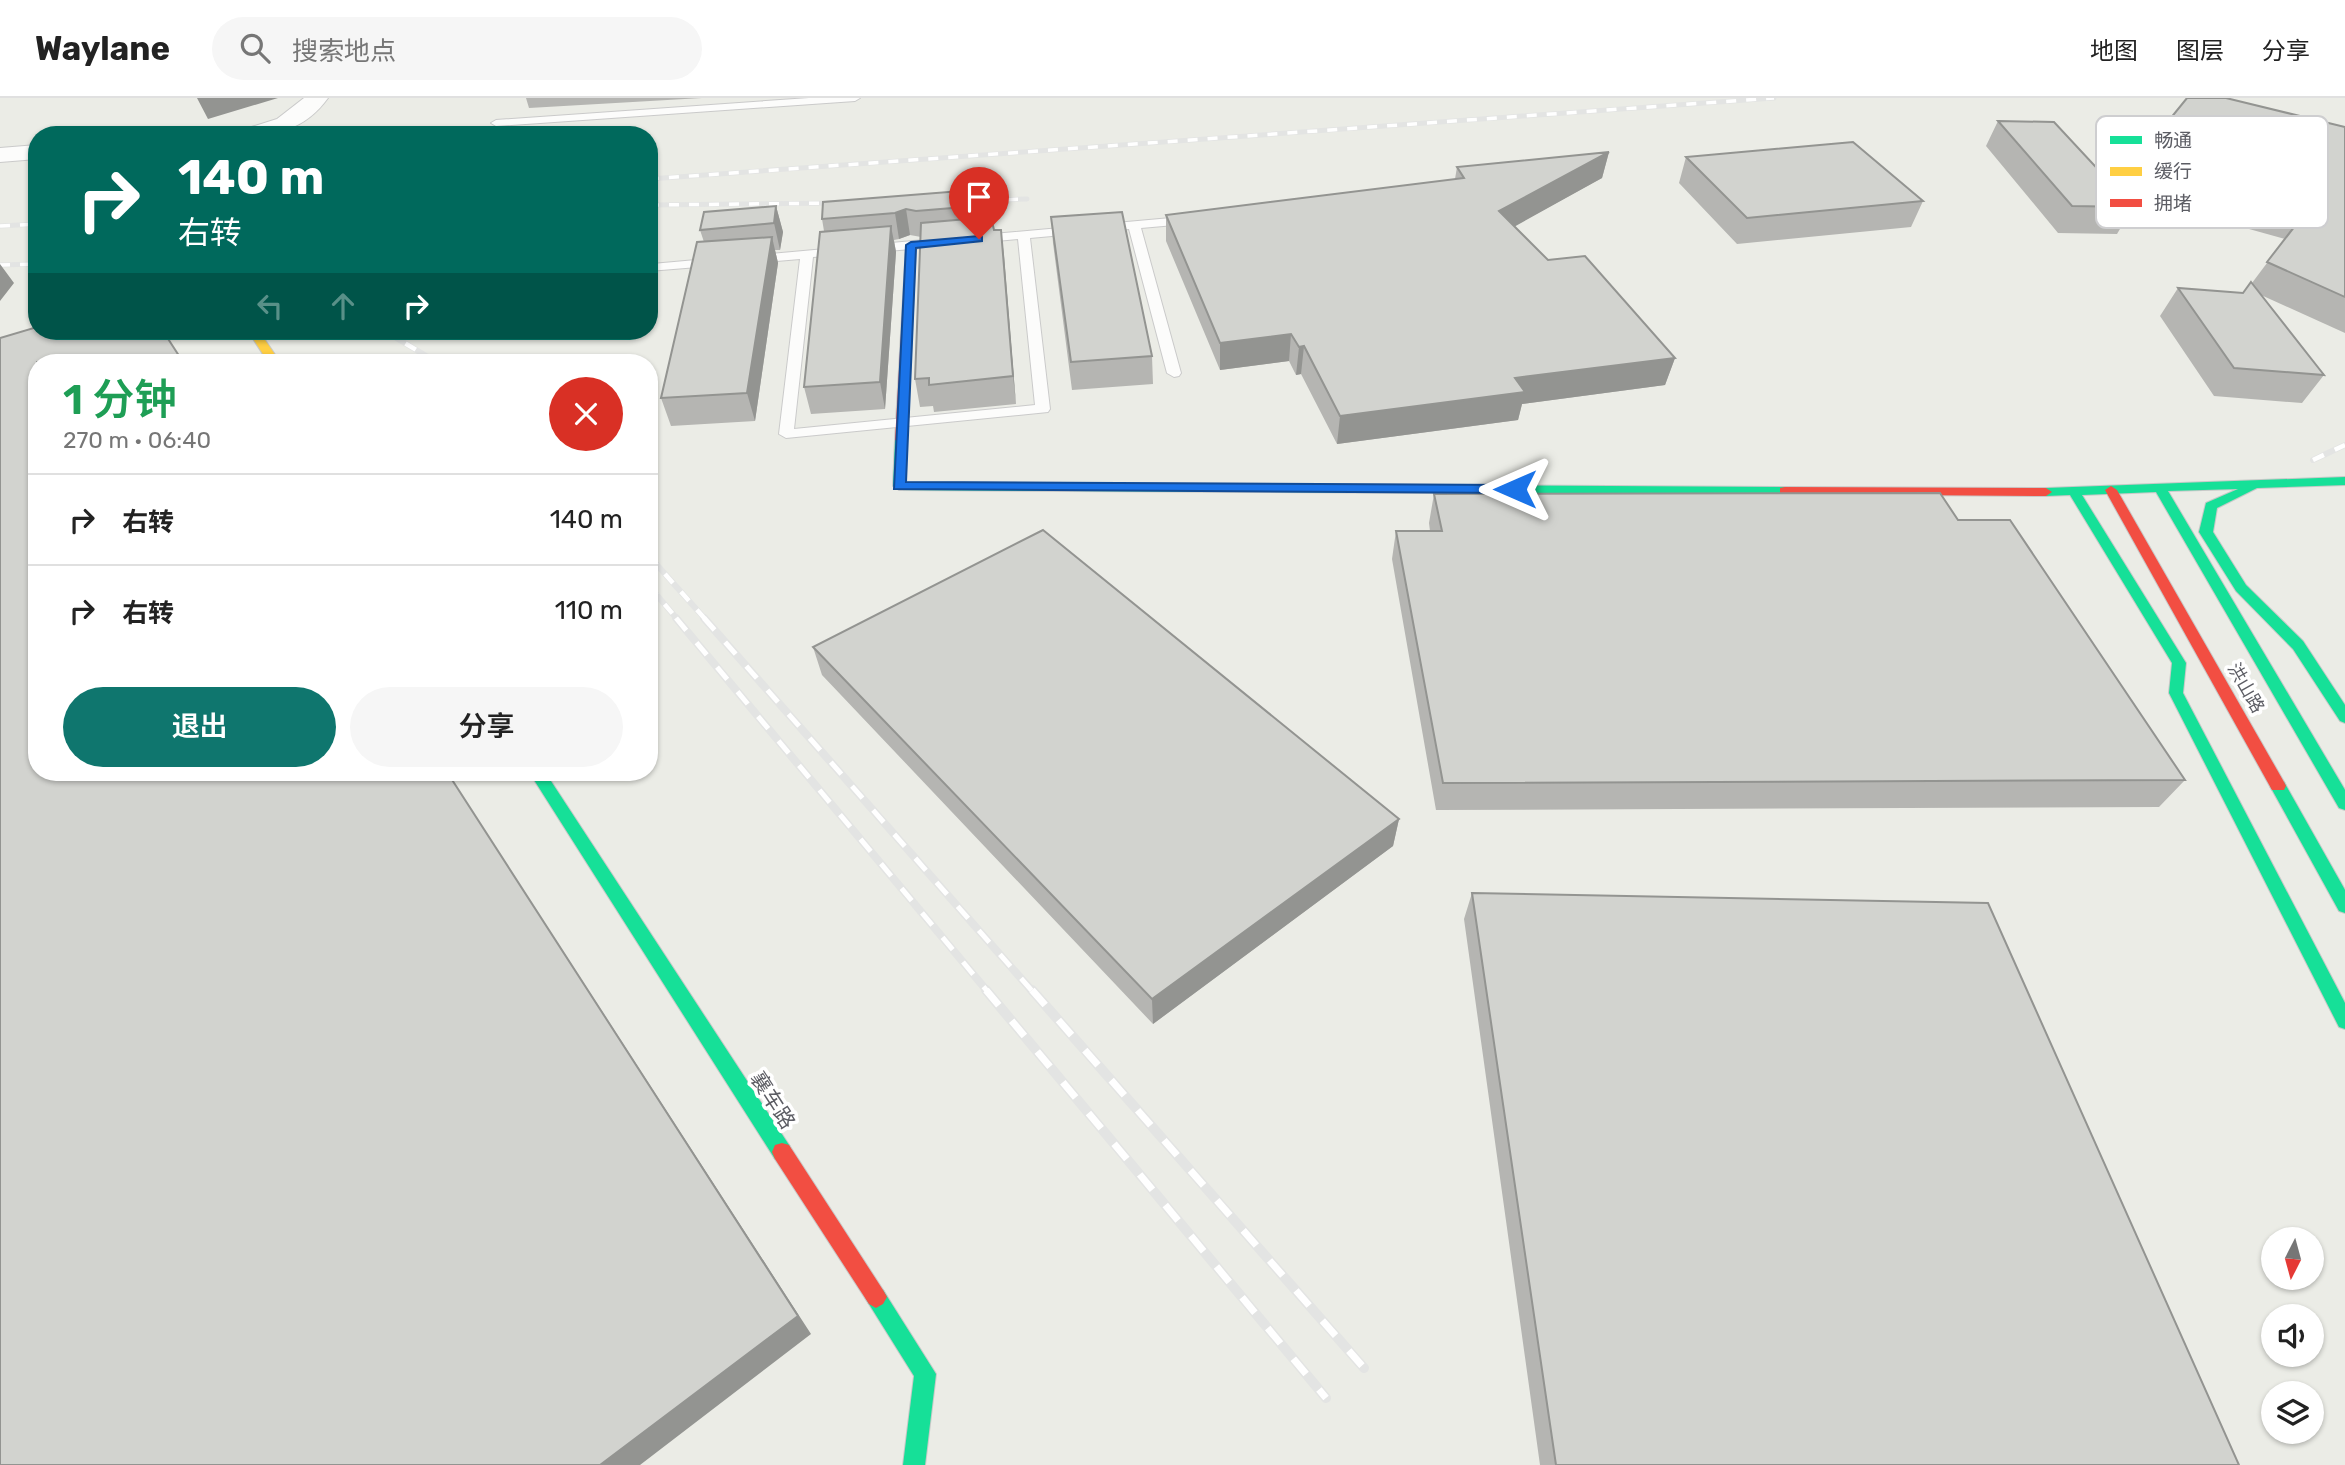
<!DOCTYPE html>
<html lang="zh">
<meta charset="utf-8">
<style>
:root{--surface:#fff;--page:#f6f6f6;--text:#222;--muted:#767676;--line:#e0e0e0;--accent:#0f766e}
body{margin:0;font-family:Rubik,"Noto Sans SC",sans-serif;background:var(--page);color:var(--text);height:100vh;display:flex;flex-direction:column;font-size:26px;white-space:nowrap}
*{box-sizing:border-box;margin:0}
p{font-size:23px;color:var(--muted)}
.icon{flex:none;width:38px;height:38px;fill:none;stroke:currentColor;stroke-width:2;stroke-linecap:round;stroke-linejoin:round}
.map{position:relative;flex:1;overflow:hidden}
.panel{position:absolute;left:28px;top:256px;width:630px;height:427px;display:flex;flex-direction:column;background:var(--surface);border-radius:28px;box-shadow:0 2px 5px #0004}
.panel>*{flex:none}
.hud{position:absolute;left:28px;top:28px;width:630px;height:214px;border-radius:28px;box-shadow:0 2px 5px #0004;background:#00695c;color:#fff;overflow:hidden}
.needle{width:46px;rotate:186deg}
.fabs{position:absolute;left:2261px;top:1129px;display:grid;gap:14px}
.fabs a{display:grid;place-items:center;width:63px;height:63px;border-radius:50%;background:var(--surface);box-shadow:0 2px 5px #0004;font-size:35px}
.pin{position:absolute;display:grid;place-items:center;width:60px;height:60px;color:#fff;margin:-72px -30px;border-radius:50% 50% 50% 0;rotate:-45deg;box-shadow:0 0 7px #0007}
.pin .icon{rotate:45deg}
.me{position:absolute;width:77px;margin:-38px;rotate:270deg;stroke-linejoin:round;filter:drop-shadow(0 0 5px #0008)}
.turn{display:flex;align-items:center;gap:24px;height:147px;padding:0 35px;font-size:32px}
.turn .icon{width:91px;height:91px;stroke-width:2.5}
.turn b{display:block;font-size:49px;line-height:60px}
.lanes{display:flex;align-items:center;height:66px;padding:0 35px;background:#0003;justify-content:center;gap:35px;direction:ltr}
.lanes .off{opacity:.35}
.round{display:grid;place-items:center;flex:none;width:74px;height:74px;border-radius:37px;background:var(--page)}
.headline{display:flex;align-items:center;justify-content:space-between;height:119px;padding:0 35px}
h1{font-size:42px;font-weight:600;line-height:52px;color:#1e9e55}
.action{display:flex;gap:14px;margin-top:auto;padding:14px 35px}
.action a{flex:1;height:80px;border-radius:42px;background:var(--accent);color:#fff;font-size:28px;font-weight:600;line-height:80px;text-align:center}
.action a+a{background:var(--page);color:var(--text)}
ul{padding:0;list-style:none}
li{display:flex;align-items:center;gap:21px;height:91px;padding:0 35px;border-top:2px solid var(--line)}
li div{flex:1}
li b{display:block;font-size:26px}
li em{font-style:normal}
header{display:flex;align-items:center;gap:42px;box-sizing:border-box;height:98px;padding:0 35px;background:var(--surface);border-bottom:2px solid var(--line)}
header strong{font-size:33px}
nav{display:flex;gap:38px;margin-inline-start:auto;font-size:24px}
.search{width:490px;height:63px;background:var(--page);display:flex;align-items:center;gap:18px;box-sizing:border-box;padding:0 24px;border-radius:38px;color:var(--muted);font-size:26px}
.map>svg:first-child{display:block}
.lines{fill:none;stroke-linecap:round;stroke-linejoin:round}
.lane-casing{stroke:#cacaca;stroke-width:2}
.street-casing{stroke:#cacaca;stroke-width:2}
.fast-casing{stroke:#c8c9c8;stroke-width:2}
.slow-casing{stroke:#c8c9c8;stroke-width:2}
.jam-casing{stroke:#c8c9c8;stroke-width:2}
.lane{fill:#fcfcfb;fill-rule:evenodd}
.street{fill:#fcfcfb;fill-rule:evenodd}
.fast{fill:#16e098;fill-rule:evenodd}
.slow{fill:#ffcf43;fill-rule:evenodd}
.jam{fill:#f24e42;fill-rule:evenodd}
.rail-far3-casing{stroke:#e3e4e3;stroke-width:5}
.rail-far2-casing{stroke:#e3e4e3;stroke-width:6}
.rail-far1-casing{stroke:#e3e4e3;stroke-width:8}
.rail-casing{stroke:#e3e4e3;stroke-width:10}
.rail-far3{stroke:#fff;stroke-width:3.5;stroke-dasharray:10;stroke-linecap:butt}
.rail-far2{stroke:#fff;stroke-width:4.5;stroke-dasharray:12;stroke-linecap:butt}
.rail-far1{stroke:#fff;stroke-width:5;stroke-dasharray:16;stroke-linecap:butt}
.rail{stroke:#fff;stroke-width:7;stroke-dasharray:20;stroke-linecap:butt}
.wall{fill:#b5b5b2}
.shaded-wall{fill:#939491}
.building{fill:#d2d3cf;stroke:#939491;stroke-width:2}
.route{fill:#1a73e8;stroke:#114b97;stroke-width:2}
.labels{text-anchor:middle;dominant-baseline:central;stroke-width:7;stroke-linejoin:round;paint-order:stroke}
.street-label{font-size:18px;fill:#5c5d64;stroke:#fff}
.near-street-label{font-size:21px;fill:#5c5d64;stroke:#fff}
.key{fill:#fff;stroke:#ceced0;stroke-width:2}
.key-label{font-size:19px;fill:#5c5d64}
</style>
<header>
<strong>Waylane</strong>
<div class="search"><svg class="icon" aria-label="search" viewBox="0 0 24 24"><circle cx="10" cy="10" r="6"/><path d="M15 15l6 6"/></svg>搜索地点</div>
<nav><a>地图</a><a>图层</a><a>分享</a></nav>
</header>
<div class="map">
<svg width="2345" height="1367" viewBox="0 0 2345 1367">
<rect width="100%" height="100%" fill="#ebece6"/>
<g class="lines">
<defs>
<path id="lane" d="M809 0H860L855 3 496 28 491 25 496 22Z
M1193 118 1197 119V125L1141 130 1181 275 1179 278 1174 279 1167 275 1129 131 1030 140 1050 311 1048 314 786 340 779 336 800 161 752 165 746 161 748 158 924 142 930 146 924 150 813 159 794 331 1035 307 1018 141 975 145 971 144V138Z
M718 160 722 161V167L649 173V167L652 166Z"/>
<path id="street" d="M304 0H328C304 33 276 37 239 37L242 32 277 21Z
M37 47V61L0 64V50Z"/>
<path id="fast" d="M901 338 907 342 905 384 1785 389 1791 393 1785 397 899 392 893 388 895 342Z
M2345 379V387L2257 390 2217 410 2213 434 2246 487 2303 543 2345 607V625L2340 623 2293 551 2236 493 2199 434 2206 405 2238 391 2168 393 2345 692V712L2339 710 2156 394 2082 397 2186 565 2183 595 2345 905V931L2339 929 2169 595 2172 565 2070 397 2046 398 2040 394 2046 390Z
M529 674H545L789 1047 792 1054 789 1061 782 1063 775 1061Z
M2278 682 2284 684 2345 792V815L2339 813 2270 688 2272 684Z
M876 1188 883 1192 936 1276 925 1367H903L914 1278 869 1206 865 1199 869 1192Z"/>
<path id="slow" d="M248 233H259L280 264H268Z"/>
<path id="jam" d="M911 144 916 147 907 342 901 346 895 342 906 147Z
M2111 388 2117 392 2284 684 2286 688 2284 692H2272L2105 392Z
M1785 389 2046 390 2052 394 2046 398 1780 396V390Z
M782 1045 789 1047 883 1192 887 1199 883 1206 876 1210 869 1206 775 1061 772 1054 775 1047Z"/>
</defs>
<use href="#lane" class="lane-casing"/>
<use href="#street" class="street-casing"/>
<use href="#fast" class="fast-casing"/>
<use href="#slow" class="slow-casing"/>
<use href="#jam" class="jam-casing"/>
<use href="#lane" class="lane"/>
<use href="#street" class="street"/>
<use href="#fast" class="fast"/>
<use href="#slow" class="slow"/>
<use href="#jam" class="jam"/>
<defs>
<path id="rail-far3" d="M649 81 1774 0
M968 103 1027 101
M649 107 842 105
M0 128 37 126
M0 167 37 166"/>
<path id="rail-far2" d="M385 233 436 264
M2313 362 2345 347
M649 458 706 522
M649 488 678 522"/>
<path id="rail-far1" d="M676 520 988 894
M704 520 1033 894"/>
<path id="rail" d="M986 892 1326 1300
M1032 892 1364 1270"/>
</defs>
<use href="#rail-far3" class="rail-far3-casing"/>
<use href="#rail-far2" class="rail-far2-casing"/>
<use href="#rail-far1" class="rail-far1-casing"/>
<use href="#rail" class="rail-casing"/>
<use href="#rail-far3" class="rail-far3"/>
<use href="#rail-far2" class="rail-far2"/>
<use href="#rail-far1" class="rail-far1"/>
<use href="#rail" class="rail"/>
</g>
<path class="wall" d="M526 0H702L529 10Z
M1998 23 2133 109 2117 136 2058 135 1986 48Z
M2345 29V235L2261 197 2324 277 2302 305 2214 298 2160 218 2178 190 2243 195 2252 185 2285 141 2170 109 2183 87 2134 74 2148 48Z
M1609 54 1602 80 1514 128 1548 162 1675 260 1665 287 1522 306 1518 322 1337 346 1301 276 1296 277 1289 263 1220 272 1166 143V117L1455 81 1457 69Z
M1686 59 1923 103 1911 129 1737 146 1679 85Z
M823 104 989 107 990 119 994 132H1001L1016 306 934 314 933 308 920 309 915 281 921 139 910 137 899 141 894 142 896 154 885 311 811 316 804 289 824 133 822 121Z
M776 108 783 134 780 152H775L778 165 755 323 671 328 661 300 704 144 700 132Z
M1051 119 1152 258 1153 286 1072 292 1053 145Z
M1434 396 1958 422 2185 682 2159 709 1436 712 1392 461 1396 433H1430L1429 425Z
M813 549 1399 721 1393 748 1153 926 822 577Z
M1472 795 2239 1367H1540L1464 821Z"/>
<path class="shaded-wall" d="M197 0H278L208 21Z
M1609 54 1602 80 1494 140 1499 113Z
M776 108 783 134 780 152 774 125Z
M906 111 910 137 899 141 895 115Z
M891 128 896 154 885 311 880 284Z
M1001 132 1004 158 1016 306 1013 278Z
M772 139 778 165 755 323 747 295Z
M0 166 14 185 0 203Z
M1291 236 1289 263 1220 272V245Z
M1304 248 1301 276 1296 277 1299 249Z
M1675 260 1665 287 1522 306 1518 322 1337 346 1340 318 1515 280Z
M447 674 811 1236 640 1367H600Z
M1399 721 1393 748 1153 926 1152 901Z"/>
<path class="building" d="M2187 0H2226L2345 29V199L2267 164 2305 115 2186 83 2201 62 2148 48Z
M1998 23 2054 24 2133 109 2072 108Z
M1853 44 1923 103 1747 120 1686 59Z
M1609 54 1499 113 1548 162 1585 158 1675 260 1515 280 1525 294 1340 318 1304 248 1299 249 1291 236 1220 245 1166 117 1464 80 1457 69Z
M986 91 989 107 916 113 906 111 895 115 822 121 823 104Z
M776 108 774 125 700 132 704 114Z
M1122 114 1152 258 1071 264 1051 119Z
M991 119 994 132H1001L1013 278 929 287V280L915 281 921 125Z
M891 128 880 284 804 289 820 134Z
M772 139 747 295 661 300 697 144Z
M2251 184 2324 277 2234 270 2178 190 2243 195Z
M37 229V233H163L183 264H37V674H447L798 1218 600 1367H0V240Z
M1940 395 1958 422H2010L2185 682 1443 685 1396 433H1442L1434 396Z
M1043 432 1399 721 1152 901 813 549Z
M1472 795 1988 805 2239 1367H1556Z"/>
<path class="route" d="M979 138 982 139V143L916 150 906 384 1515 387 1521 391 1515 395 894 391 906 147 911 144Z"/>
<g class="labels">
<g class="street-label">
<text transform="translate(2246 590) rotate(60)">洪山路</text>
</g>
<g class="near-street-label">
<text transform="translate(773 1002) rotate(57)">襄车路</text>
</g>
</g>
<rect x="2096" y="18" width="232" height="112" rx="10" class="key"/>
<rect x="2110" y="38" width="32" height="8" fill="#16e098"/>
<rect x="2110" y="69" width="32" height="9" fill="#ffcf43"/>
<rect x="2110" y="101" width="32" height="8" fill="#f24e42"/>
<g class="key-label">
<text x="2154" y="49">畅通</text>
<text x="2154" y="80">缓行</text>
<text x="2154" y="112">拥堵</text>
</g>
</svg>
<div class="fabs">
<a><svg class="needle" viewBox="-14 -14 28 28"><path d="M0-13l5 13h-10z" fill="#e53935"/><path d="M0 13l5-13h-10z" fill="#767676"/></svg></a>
<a><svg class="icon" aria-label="sound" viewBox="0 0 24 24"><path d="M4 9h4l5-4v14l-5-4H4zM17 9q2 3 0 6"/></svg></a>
<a><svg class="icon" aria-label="layers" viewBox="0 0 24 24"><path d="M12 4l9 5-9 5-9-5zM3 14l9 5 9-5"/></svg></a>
</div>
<div class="pin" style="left:979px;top:141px;background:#d93025"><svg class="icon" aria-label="arrive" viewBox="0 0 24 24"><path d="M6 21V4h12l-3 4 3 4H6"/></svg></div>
<svg class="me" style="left:1515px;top:391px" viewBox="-20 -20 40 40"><path d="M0-17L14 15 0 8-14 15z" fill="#1a73e8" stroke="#fff" stroke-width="4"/></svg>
<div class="hud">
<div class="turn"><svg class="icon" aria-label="right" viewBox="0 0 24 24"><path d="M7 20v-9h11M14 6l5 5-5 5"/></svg><div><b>140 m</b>右转</div></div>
<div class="lanes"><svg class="icon off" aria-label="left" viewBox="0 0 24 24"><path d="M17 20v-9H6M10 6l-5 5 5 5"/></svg><svg class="icon off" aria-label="ahead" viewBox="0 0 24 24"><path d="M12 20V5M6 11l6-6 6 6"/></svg><svg class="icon" aria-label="right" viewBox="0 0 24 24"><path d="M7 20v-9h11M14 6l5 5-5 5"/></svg></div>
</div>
<section class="panel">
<div class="headline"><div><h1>1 分钟</h1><p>270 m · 06:40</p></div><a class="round" style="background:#d93025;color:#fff"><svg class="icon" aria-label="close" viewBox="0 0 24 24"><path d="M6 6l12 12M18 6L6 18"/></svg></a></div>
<ul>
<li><svg class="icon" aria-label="right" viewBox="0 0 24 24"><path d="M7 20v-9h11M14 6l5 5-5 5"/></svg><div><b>右转</b></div><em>140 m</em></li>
<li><svg class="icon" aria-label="right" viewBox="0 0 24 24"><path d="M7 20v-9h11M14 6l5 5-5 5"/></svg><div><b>右转</b></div><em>110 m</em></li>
</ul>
<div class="action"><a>退出</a><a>分享</a></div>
</section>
</div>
